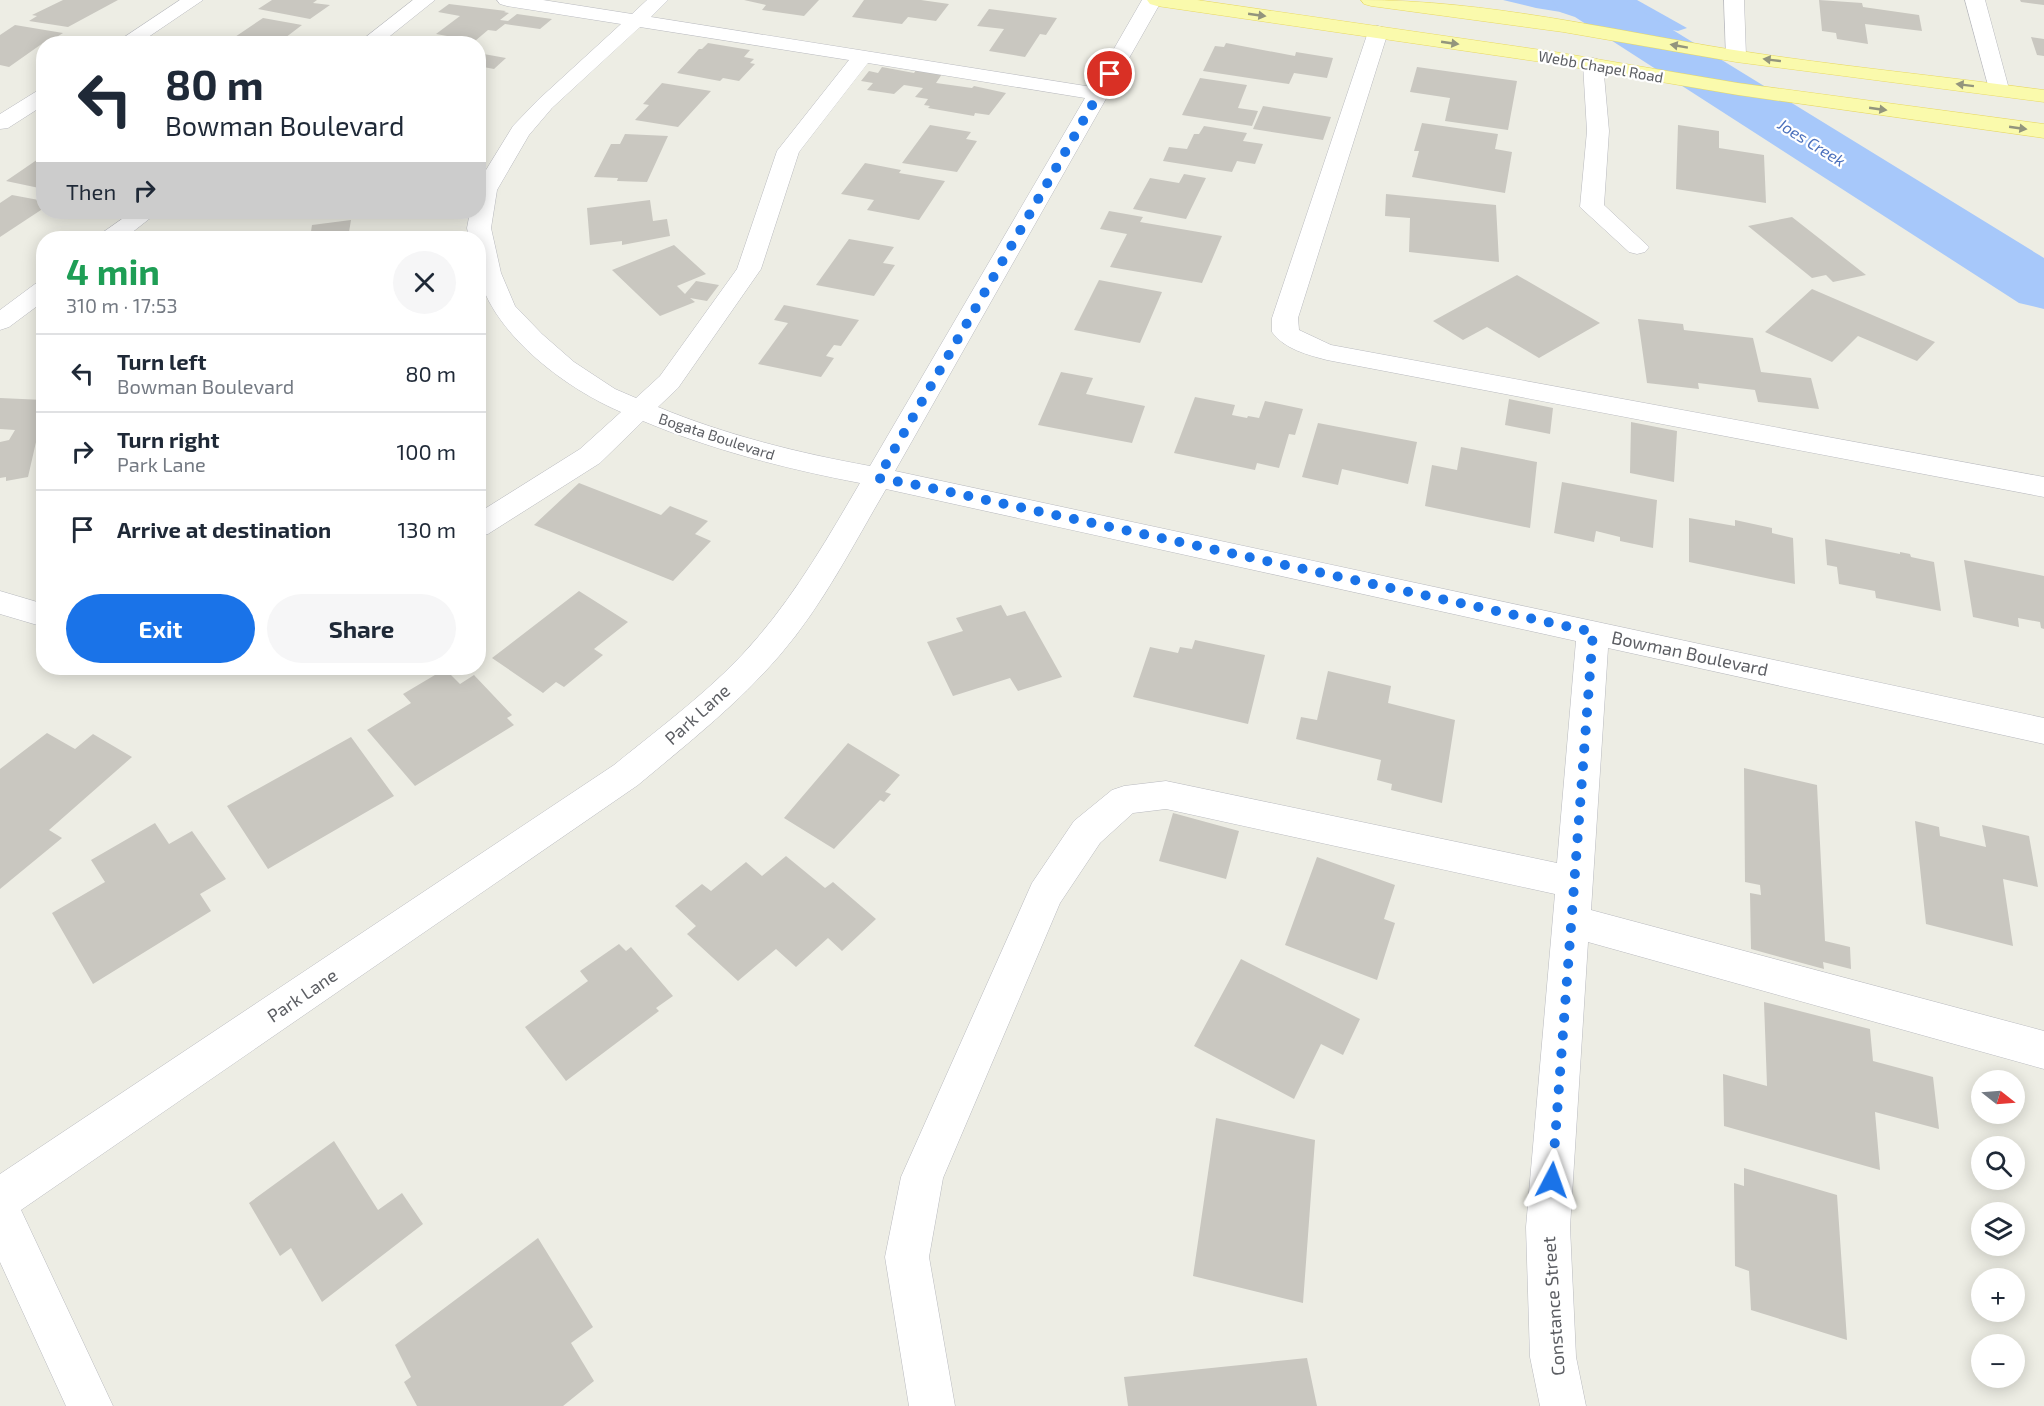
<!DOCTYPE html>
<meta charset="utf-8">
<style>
:root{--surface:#fff;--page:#f6f6f7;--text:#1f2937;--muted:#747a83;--line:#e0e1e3;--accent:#1a73e8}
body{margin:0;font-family:"Exo 2",sans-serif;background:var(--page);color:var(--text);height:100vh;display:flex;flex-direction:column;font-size:22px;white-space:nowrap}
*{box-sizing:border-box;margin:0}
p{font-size:20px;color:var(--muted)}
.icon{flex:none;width:33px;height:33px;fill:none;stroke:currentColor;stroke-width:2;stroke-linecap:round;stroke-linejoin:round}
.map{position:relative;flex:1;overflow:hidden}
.details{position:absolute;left:36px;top:231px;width:450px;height:444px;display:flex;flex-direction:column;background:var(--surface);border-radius:24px;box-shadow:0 3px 15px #0003}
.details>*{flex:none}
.hud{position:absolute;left:36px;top:36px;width:450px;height:183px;border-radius:24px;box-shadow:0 3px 15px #0003;background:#fff;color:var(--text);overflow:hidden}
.needle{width:39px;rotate:107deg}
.fabs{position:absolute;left:1971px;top:1070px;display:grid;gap:12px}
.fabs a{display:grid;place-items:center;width:54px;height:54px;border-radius:50%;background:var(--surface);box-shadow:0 3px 15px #0003;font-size:30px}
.pin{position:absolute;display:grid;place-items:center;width:51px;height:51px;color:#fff;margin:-26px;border:3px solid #fff;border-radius:50%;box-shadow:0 2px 6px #0007}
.me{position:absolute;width:66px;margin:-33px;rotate:4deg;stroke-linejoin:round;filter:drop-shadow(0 0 4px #0008)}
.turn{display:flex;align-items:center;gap:21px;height:126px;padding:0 30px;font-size:27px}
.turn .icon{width:78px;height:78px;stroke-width:2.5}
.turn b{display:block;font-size:42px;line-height:51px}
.then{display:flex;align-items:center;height:57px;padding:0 30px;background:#0003;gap:12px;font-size:22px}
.round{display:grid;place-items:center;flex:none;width:63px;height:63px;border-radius:32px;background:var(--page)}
.head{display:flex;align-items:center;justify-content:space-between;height:102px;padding:0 30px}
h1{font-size:36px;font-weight:700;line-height:45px;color:#1e9e55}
.cta{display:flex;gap:12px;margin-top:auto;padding:12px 30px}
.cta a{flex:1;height:69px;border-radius:36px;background:var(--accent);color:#fff;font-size:24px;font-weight:700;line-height:69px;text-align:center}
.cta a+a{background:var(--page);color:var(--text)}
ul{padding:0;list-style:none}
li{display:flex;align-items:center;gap:18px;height:78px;padding:0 30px;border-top:2px solid var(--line)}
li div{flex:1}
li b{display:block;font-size:22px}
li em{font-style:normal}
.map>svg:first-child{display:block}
.water{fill:#a7c8fa}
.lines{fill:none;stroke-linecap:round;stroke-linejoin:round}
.river{fill:#a7c8fa;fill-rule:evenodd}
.building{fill:#c9c7c0}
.minor-casing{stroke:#b9babf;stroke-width:1}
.major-casing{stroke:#e8d861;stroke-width:1}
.minor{fill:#fff;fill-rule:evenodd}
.major{fill:#fafaac;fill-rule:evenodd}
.oneway{fill:#93957d}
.route{stroke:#1a73e8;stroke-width:10;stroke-dasharray:0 18}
.labels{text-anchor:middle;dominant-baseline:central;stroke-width:4.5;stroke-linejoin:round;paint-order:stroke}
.far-street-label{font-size:15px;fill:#5c5e63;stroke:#fff}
.far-water-label{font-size:16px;font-style:italic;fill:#4b70bc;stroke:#fff}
.street-label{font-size:18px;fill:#5c5e63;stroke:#fff}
</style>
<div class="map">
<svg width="2044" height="1406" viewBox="0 0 2044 1406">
<rect width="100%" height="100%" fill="#edede4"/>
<path class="water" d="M1503 0H1637L1687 28 1678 31 1536 8Z"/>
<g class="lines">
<path class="river" d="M1552 0H1624L2044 258V309L2019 303 1575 17 1560 12Z"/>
</g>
<path class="building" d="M63 0H118L68 27 29 21 37 16 32 15Z
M272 0H317L313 3 330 5 310 19 258 9Z
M744 0H819L804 16 762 10 766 5Z
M864 0H921L949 4 936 21 908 17 902 24 852 17Z
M1819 0 1862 3 1863 7 1919 15 1922 31 1865 24 1868 44 1837 39 1836 33 1822 31Z
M2020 0H2044V5L2021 2Z
M449 4 506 11 504 12 509 13 500 20 508 21 517 14 552 19 540 29 505 24 496 31 488 30 475 41 436 34 460 16 438 12Z
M989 9 1057 18 1046 35 1040 34 1025 57 989 51 1004 29 977 26Z
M263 18 302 25 277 44H208L218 36 232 39Z
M15 25 63 33 47 43H43L9 67 0 65V35Z
M2031 37 2044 39V56L2037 55Z
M708 43 750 50 744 57 754 59 750 63 755 64 739 81 723 78 720 81 677 73 699 49H702Z
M1226 43 1295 56 1296 52 1333 58 1327 78 1294 73 1289 84 1203 71 1215 46 1224 47Z
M478 53 506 58 494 69 478 66Z
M882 67 914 73 916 70 942 74 936 83 972 88 974 86 1006 93 989 115 975 113 974 116 928 108 930 106 924 105 928 99 915 97 923 88 904 85 894 94 867 90 873 83 861 81 869 71 878 73Z
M1417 67 1517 81 1508 130 1445 121 1450 98 1410 92Z
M1200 78 1247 85 1238 108 1258 111 1252 126 1182 115Z
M662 83 711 91 678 127 635 120 649 105 643 104Z
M1263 106 1331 117 1323 140 1253 129Z
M1422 123 1498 134 1495 149 1512 152 1505 193 1412 177 1419 151H1414Z
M930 125 971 132 966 139 977 141 957 172 902 163Z
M1678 125 1719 131V148L1764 155 1766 203 1676 189Z
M1204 126 1247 133 1243 141 1263 144 1255 164 1237 161 1232 172 1163 161 1169 147 1187 149 1194 134H1199Z
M625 134 668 136 647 182 617 181 618 178 594 177 611 144H620Z
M44 155V189L6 181Z
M865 163 901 170 899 173 945 181 919 220 867 210 874 200 841 194Z
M1184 174 1206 178 1186 219 1133 209 1150 178 1179 183Z
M1386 194 1496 205 1499 262 1409 252 1410 218 1385 216Z
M12 195 44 201V208L0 237V203Z
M650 200 653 221 667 219 670 236 622 245V241L590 245 587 208Z
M1109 211 1143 217 1140 222 1222 236 1202 283 1110 267 1127 234 1100 229Z
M1792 217 1866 275 1833 282 1826 275 1812 278 1748 226Z
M351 220 348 238H310L312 225Z
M849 239 894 247 883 263 895 265 874 296 816 285Z
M674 245 706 274 677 286 685 294 696 281 719 285 707 301 690 298 695 302 660 316 612 270Z
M1517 275 1600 323 1539 358 1487 327 1463 340 1433 321Z
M1099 280 1162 292 1140 343 1074 330Z
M1812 289 1935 342 1917 361 1858 336 1832 362 1765 332Z
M784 305 859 320 841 346 834 345 826 356 834 358 821 377 758 364 788 323 774 320Z
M1638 319 1683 324 1684 330 1753 338 1761 372 1811 378 1819 409 1758 402 1755 390 1698 383 1699 389 1647 383Z
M1061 372 1093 378 1086 394 1145 406 1132 443 1038 425Z
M1195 397 1235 405 1232 415 1247 418 1248 416 1259 418 1265 401 1303 409 1295 435 1289 434 1279 468 1257 463 1255 470 1174 453Z
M0 398 44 400V424L39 429 28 477 6 481V477L0 478V442L9 440 15 430 0 429Z
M1509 399 1553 408 1550 434 1505 425Z
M1631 422 1677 431 1674 482 1630 473Z
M1318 423 1417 442 1408 484 1342 469 1338 485 1302 477Z
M1461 447 1537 462 1530 528 1425 506 1432 465 1457 470Z
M1562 482 1657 500 1653 548 1620 541V537L1596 531 1594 542 1554 533Z
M579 483 661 515 670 506 708 521 695 534 711 541 673 581 534 525Z
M1689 518 1735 526V520L1772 528V533L1793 538 1795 584 1689 562Z
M1825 539 1900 554V552L1910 554 1911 557 1934 562 1941 611 1876 598 1875 591 1839 584 1837 567 1827 565Z
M1964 560 2044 576V629L2041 628 2040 622 2018 618 2019 627 1973 617Z
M579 591 628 622 594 649 603 655 564 687 556 682 543 693 492 658Z
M1001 605 1007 616 1025 611 1062 677 1018 691 1010 678 953 696 927 642 963 631 956 618Z
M1195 640 1265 655 1248 724 1133 697 1150 647 1178 653 1180 647 1192 649Z
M445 669 460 684 474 675 512 715 507 718 514 725 415 786 367 730 411 703 403 694Z
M1328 671 1391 686 1388 703 1455 720 1442 803 1391 790 1392 784 1377 780 1381 760 1296 739 1301 717 1317 720Z
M47 733 75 749 93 734 132 757 49 830 62 838 0 889V769Z
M351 737 394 796 268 869 227 806Z
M848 743 900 775 885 792 891 794 884 802 880 800 834 849 784 818Z
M1744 768 1817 785 1825 941 1850 947 1851 969 1823 962 1824 969 1751 949 1750 893 1761 895 1760 885 1745 882Z
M1173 813 1239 831 1226 879 1159 861Z
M1915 821 1939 827 1940 836 1986 847 1982 825 2029 836 2038 887 2003 879 2013 946 1926 924Z
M155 823 169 844 192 831 226 879 200 894 211 911 93 984 52 913 105 882 91 860Z
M786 856 825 888 833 882 876 919 842 951 828 938 796 967 776 949 738 981 687 934 696 926 675 906 702 884 711 891 746 862 762 876Z
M1317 857 1395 885 1384 919 1395 923 1377 980 1285 945Z
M619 944 626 951 631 947 673 996 656 1008 659 1011 566 1081 525 1027 588 981 580 971Z
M1241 959 1360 1019 1343 1055 1321 1044 1294 1099 1194 1046Z
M1764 1002 1870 1029 1873 1061 1933 1077 1939 1129 1875 1112 1880 1170 1724 1126 1723 1074 1767 1086Z
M1216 1118 1315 1140 1303 1303 1193 1276Z
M334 1141 378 1210 402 1193 423 1224 322 1302 291 1248 280 1256 249 1203Z
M1744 1168 1837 1195 1847 1340 1751 1310 1749 1271 1735 1266 1734 1183 1744 1186Z
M538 1238 593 1327 571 1343 594 1381 563 1406H417L404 1382 411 1377 395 1345Z
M1307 1358 1317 1406H1128L1124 1377Z"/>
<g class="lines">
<defs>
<path id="minor" d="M180 0H203L138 44H114Z
M413 0H435L380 44H357Z
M497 0H543L632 14 647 0H668L651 17 1092 87 1142 0H1162L895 471 2044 718V744L1608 648 1591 910 2044 1031V1069L1588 942 1570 1227 1576 1357 1586 1406H1540L1530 1357 1526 1227 1555 894 1166 809 1133 813 1100 843 1060 903 943 1178 929 1257 955 1406H909L885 1257 901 1177 1032 883 1074 821 1112 790 1124 786 1166 781 1557 863 1576 641 886 489C853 545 823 605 780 655 738 704 687 744 638 785L21 1210 113 1406H66L0 1262V1174L614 765C663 725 717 686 758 637 798 590 829 536 860 483 787 469 712 450 643 421L600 463 488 534 478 537V513L580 449 621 412C567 389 498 338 480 280 476 268 478 251 478 238H469L467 228 470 212H478V183L513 126 538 100 621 24 507 6 500 4ZM640 27 849 60 777 151 737 269 660 376 636 398 615 389 574 362 542 334 515 306 501 273 491 228 497 190 529 135 552 108ZM868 63 1085 98 870 466C798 453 726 435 658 407L678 388 761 269 799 152Z
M1724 0H1744L1746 56 1743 60H1729L1726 56Z
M1965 0H1985L2009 89 2006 93 1999 95 1992 93 1989 89Z
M1378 26 1385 28 1388 32 1298 318 1299 330 1331 345 2044 477V497L1327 360C1308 355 1284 349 1272 332V318L1368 32 1371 28Z
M1593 58 1600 60 1603 64 1609 131 1604 205 1649 247 1645 252 1637 254 1629 252 1580 207 1587 131 1583 64 1586 60Z
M44 89V105L8 128 0 129V114L37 91Z
M132 212H158L125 238H98L102 233Z
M44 282V301L9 327 0 330V310L35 284Z
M0 591 44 604V627L0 614Z"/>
<path id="major" d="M1147 0H1197L1555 52 1738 83 2044 124V138L1738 95 1555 64 1157 6 1150 4Z
M1361 0C1487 0 1611 30 1734 50 1837 66 1941 76 2044 90V102L1736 62 1563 32 1371 6 1364 4Z"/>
</defs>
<use href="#minor" class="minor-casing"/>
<use href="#major" class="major-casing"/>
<use href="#minor" class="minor"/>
<use href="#major" class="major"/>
</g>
<defs><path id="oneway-solid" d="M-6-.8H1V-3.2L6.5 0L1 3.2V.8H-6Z" transform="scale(1.5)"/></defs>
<g class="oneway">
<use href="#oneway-solid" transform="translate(1257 15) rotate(8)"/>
<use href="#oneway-solid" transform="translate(1450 43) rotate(8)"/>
<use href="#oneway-solid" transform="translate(1679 46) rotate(-170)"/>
<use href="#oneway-solid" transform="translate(1772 60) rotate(-173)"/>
<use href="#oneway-solid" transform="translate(1965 85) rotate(-173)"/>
<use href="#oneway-solid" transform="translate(1878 109) rotate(8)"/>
<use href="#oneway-solid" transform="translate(2018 128) rotate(8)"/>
</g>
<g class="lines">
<path class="route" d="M1110 74 878 478 922 486 1593 632 1552 1180"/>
</g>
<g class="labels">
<g class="far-street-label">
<text transform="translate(1601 66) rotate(10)">Webb Chapel Road</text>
<text transform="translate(717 436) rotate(18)">Bogata Boulevard</text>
</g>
<g class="far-water-label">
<text transform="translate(1812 142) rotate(32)">Joes Creek</text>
</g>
<g class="street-label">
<text transform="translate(1690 653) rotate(12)">Bowman Boulevard</text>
<text transform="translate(697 714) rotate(-42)">Park Lane</text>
<text transform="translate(302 995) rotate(-34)">Park Lane</text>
<text transform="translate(1553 1306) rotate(-94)">Constance Street</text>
</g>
</g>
</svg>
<div class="fabs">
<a><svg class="needle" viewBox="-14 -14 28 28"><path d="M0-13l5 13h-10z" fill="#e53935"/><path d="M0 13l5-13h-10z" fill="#747a83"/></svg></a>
<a><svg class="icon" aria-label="search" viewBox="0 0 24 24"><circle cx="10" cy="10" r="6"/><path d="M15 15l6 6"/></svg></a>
<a><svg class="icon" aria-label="layers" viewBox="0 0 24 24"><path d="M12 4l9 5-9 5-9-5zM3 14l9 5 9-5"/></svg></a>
<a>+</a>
<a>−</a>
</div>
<div class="pin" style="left:1110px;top:74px;background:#d93025"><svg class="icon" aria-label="arrive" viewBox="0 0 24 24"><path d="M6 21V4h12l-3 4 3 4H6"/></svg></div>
<svg class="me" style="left:1552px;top:1180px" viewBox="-20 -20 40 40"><path d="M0-17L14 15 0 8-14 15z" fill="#1a73e8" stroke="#fff" stroke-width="4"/></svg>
<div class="hud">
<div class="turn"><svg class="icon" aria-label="left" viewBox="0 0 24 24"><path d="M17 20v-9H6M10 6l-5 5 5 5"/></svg><div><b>80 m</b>Bowman Boulevard</div></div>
<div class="then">Then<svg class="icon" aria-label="right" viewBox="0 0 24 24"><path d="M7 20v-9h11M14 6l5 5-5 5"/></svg></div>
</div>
<section class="details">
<div class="head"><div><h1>4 min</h1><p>310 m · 17:53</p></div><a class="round"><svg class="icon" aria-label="close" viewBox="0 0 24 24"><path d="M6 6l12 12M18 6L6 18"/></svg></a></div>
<ul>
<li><svg class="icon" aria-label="left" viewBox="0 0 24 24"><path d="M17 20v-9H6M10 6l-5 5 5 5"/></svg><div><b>Turn left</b><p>Bowman Boulevard</p></div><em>80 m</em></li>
<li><svg class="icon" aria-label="right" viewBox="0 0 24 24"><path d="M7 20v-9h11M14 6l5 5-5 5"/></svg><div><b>Turn right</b><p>Park Lane</p></div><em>100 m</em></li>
<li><svg class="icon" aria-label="arrive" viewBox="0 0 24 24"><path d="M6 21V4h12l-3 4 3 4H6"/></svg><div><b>Arrive at destination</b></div><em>130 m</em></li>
</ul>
<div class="cta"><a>Exit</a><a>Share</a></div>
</section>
</div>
